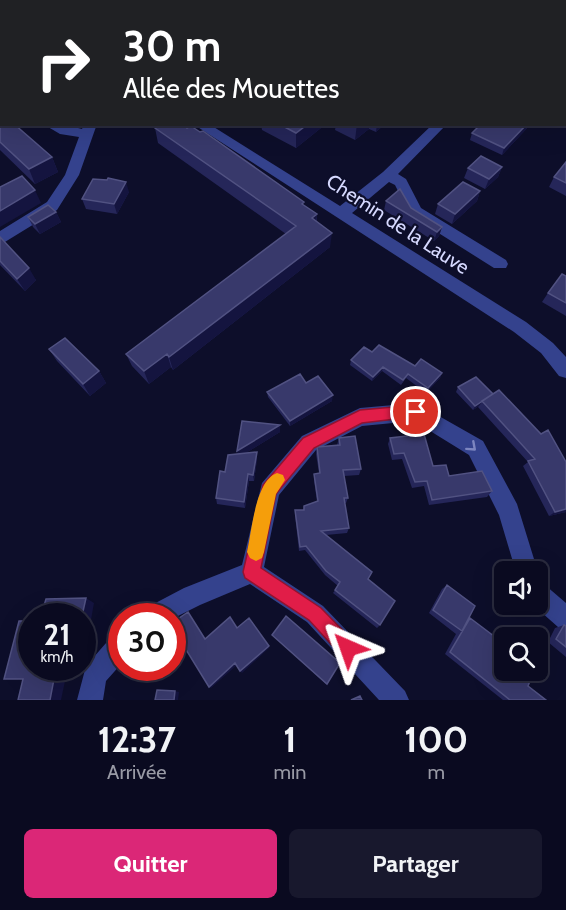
<!DOCTYPE html>
<html lang="fr">
<meta charset="utf-8">
<style>
:root{--surface:#0a0a20;--page:#18182d;--text:#f1f3f6;--muted:#999aa5;--line:#2a2b3e;--accent:#db2777}
body{margin:0;font-family:Cabin,sans-serif;background:var(--page);color:var(--text);height:100vh;display:flex;flex-direction:column;font-size:22px;white-space:nowrap}
*{box-sizing:border-box;margin:0}
p{font-size:20px;color:var(--muted)}
.icon{flex:none;width:33px;height:33px;fill:none;stroke:currentColor;stroke-width:2;stroke-linecap:round;stroke-linejoin:round}
.map{position:relative;height:700px;overflow:hidden}
.drawer{display:flex;flex-direction:column;background:var(--surface);flex:1}
.drawer>*{flex:none}
.guide{position:absolute;left:0px;top:0px;width:567px;height:126px;box-shadow:0 6px 24px #0002,0 0 0 2px var(--line);background:#202124;color:#fff;overflow:hidden}
.fabs{position:absolute;left:494px;top:561px;display:grid;gap:12px}
.fabs a{display:grid;place-items:center;width:54px;height:54px;border-radius:9px;background:var(--surface);box-shadow:0 6px 24px #0002,0 0 0 2px var(--line);font-size:30px}
.speed{position:absolute;left:18px;top:603px;display:flex;gap:12px;font-size:30px;font-weight:700;text-align:center}
.speed>*{display:grid;place-content:center;width:78px;height:78px;border-radius:50%;background:var(--surface);box-shadow:0 6px 24px #0002,0 0 0 2px var(--line);line-height:1}
.speed small{font-size:15px;font-weight:400}
.speed .limit{border:9px solid #d22;background:#fff;color:#111}
.pin{position:absolute;display:grid;place-items:center;width:51px;height:51px;color:#fff;margin:-26px;border:3px solid #fff;border-radius:50%;box-shadow:0 2px 6px #0007}
.me{position:absolute;width:66px;margin:-33px;rotate:317deg;stroke-linejoin:round;filter:drop-shadow(0 0 4px #0008)}
.turn{display:flex;align-items:center;gap:21px;height:126px;padding:0 24px;font-size:27px}
.turn .icon{width:78px;height:78px;stroke-width:2.5}
.turn b{display:block;font-size:42px;line-height:51px}
.eta{display:flex;justify-content:space-evenly;align-items:center;height:102px;text-align:center}
.eta b{font-size:36px;font-weight:800;line-height:42px}
.primary-button{display:flex;gap:12px;margin-top:auto;padding:12px 24px}
.primary-button a{flex:1;height:69px;border-radius:9px;background:var(--accent);color:#fff;font-size:24px;font-weight:800;line-height:69px;text-align:center}
.primary-button a+a{background:var(--page);color:var(--text)}
.map>svg:first-child{display:block}
.lines{fill:none;stroke-linecap:round;stroke-linejoin:round}
.minor{fill:#34428d;fill-rule:evenodd}
.wall{fill:#252659}
.shaded-wall{fill:#14143f}
.building{fill:#38396b;stroke:#515282;stroke-width:1.5}
.oneway{stroke:#7d86c0}
.route{fill:#e11d48;stroke:#92132f;stroke-width:1.5}
.slow{fill:#f59e0b}
.labels{text-anchor:middle;dominant-baseline:central;stroke-width:4.5;stroke-linejoin:round;paint-order:stroke}
.street-label{font-size:20px;fill:#d6d9ff;stroke:#0d0e2a}
</style>
<div class="map">
<svg width="566" height="700" viewBox="0 0 566 700">
<rect width="100%" height="100%" fill="#0d0e2a"/>
<g class="lines">
<path class="minor" d="M25 0H35V2H25Z
M2 69V77L0 78V70Z
M0 87H2V95H0Z
M43 124H62L82 129 84 124H97L79 175 57 210 0 245V231L47 202 65 175 79 137 60 134Z
M193 124H209L340 206 383 172 433 124H447L398 174 406 179 421 208 506 260 508 264 506 268H494L410 215 395 185 389 182 352 213 526 322 553 343 566 357V378L559 376 541 353 514 332Z
M416 403 483 441 517 504 538 572 537 575V572H516L499 515 469 455 414 421 362 426 316 450 279 495 264 567 323 606 405 691 409 700H379L307 622 250 584 200 605 172 619V616H142L146 608 184 588 242 565 262 483 302 436 360 408Z
M537 581 545 585 566 603V631L558 627 532 604H537Z
M122 632V663L106 681 103 700H77L86 666 113 635Z"/>
</g>
<path class="wall" d="M359 0H411V2H360Z
M540 0H566V2H543Z
M0 112 52 157 58 172 35 184 0 150Z
M261 124H326L296 148 262 130Z
M336 124H385L376 132 369 129 355 140 335 130Z
M481 124H531L502 155 470 140 472 133Z
M155 128 304 205 317 214V222L330 247 173 370 171 367 149 384 132 366 126 354 286 234 158 143Z
M566 162V196L549 187 554 177Z
M502 167 498 177 485 189 464 178 468 168Z
M480 191 477 201 452 224 435 214 438 204Z
M129 192 117 214 86 209 82 199Z
M386 201 411 208 442 227 439 236 434 241 384 210Z
M56 212 61 222 40 234 33 227 28 217Z
M0 237 36 280 25 291 0 265Z
M566 276V316L542 302 548 293Z
M49 349 99 371 106 383 90 396 57 361Z
M372 352 415 366 442 373 440 378 426 393 406 378 401 385 382 371 372 381 350 365 351 360Z
M306 383 332 401 290 426 268 397 267 392Z
M458 387 493 394 566 462V512L549 516 523 466 528 462 478 407 479 406 473 410 456 392Z
M280 425V432L244 454 257 452V459L254 481H249L245 508 217 504 216 498 225 472 238 454Z
M339 438 361 469 359 475 344 476 348 498 346 503H345L349 528 347 533 326 535 368 579 380 625 377 628 333 593 338 586 325 575 305 550 299 551 295 515V510H303L304 506 317 502 314 480V474L319 473 316 454 317 447 337 445Z
M390 438 449 476 492 491 487 497 429 505 424 486 412 488 402 459 392 460 388 444Z
M447 585 469 619 528 686 546 700H503L445 654 456 634 429 613 442 589Z
M564 625 566 626V657L548 642 555 628Z
M272 635 327 684H326L273 636Z"/>
<path class="shaded-wall" d="M308 124H326L296 148V133Z
M357 124H369V129L355 140Z
M377 124H385L376 132Z
M527 124H531L502 155 504 148Z
M52 157 58 172 35 184 29 169Z
M502 167 498 177 485 189 489 179Z
M126 182 129 192 117 214 114 204Z
M35 190 41 203 0 227V211Z
M480 191 477 201 452 224 455 214Z
M56 212 61 222 40 234 35 224Z
M317 214 316 229 312 218Z
M442 227 439 236 434 241 437 232Z
M332 233 330 247 173 370 169 357Z
M29 268 36 280 25 291 17 279Z
M167 354 171 367 149 384 144 371Z
M383 367 382 371 372 381 373 377Z
M99 371 106 383 90 396 83 384Z
M442 373 440 378 426 393 428 388Z
M333 395 332 401 290 426V421Z
M482 402 479 406 473 410 475 406Z
M280 425V432L238 458 237 451Z
M257 452V459L254 481 253 475Z
M248 474 249 481 245 508 244 502Z
M566 509V512L549 516 555 512Z
M86 598 94 603 89 631 82 628V616Z
M182 643 185 645 184 654 172 662V659Z
M269 646V648L242 673 240 671Z
M235 663 237 665 211 688 209 687Z
M45 668H57L54 681 43 679Z
M54 679 65 681 61 700H50Z
M175 691 179 692 178 700H174Z"/>
<path class="building" d="M50 0H67V2H49Z
M74 0H110V2H75Z
M242 0H270L274 2H242Z
M368 0H407L405 2H369Z
M427 0H502L503 2H425Z
M0 112 2 113V124H14L52 157 29 169 0 142Z
M160 124H182L187 128 191 126 200 132 203 131 304 202 302 204 317 214 312 218 332 233 169 357 167 354 144 371 126 354 296 226 155 128Z
M279 124H308L296 133Z
M481 124 504 125 527 124 504 148 472 133Z
M481 156 502 167 489 179 468 168Z
M566 162V183L554 177Z
M22 176 35 190 0 211V187Z
M108 178 126 182 114 204 82 199 93 179 107 180Z
M463 182 480 191 455 214 438 204Z
M400 189 411 208 442 227 437 232 386 201Z
M48 205 56 212 35 224 28 217Z
M0 237 29 268 17 279 0 261Z
M562 274 566 276V303L548 293Z
M65 338 99 371 83 384 49 349Z
M379 345 415 366 421 359 442 373 428 388 408 374 403 380 383 367 373 377 351 360 364 347 372 352Z
M300 374 306 383 318 376 333 395 290 421 267 392Z
M476 377 493 394 475 406 458 387Z
M499 390 541 434 548 430 566 462V509L555 512 528 461 535 459 482 401Z
M242 421 280 425 237 451Z
M424 434 433 466 446 465 449 476 482 471 492 491 432 500 427 481 415 482 404 453 394 454 390 438Z
M355 436 361 469 343 470 348 498H344L349 528 321 531 372 572 368 579 395 601 380 625 335 590 340 582 326 571 306 546 300 547 295 510H304V506L318 501 314 474 320 473 317 447 340 445 339 438Z
M257 452 253 475 248 474 244 502 216 498 220 471 225 472 228 455Z
M447 585 475 606 462 631 433 610Z
M86 598 82 616H41L46 599Z
M188 612 205 639 230 617 237 628 249 618 269 646 240 671 235 663 209 687 182 643 181 653 172 659V623Z
M286 616 340 663 327 684 272 635Z
M470 618 499 640 495 648 504 655V670H525L532 676 528 686 546 700H510L450 652Z
M19 621H32V668H45L43 679H54L50 700H18L23 679H4Z
M564 625 566 626V647L556 639Z
M157 690 175 691 174 700H155Z
M360 696 362 700H351Z"/>
<defs><path id="oneway-chevron" d="M-2-3.5L2.5 0L-2 3.5" fill="none" stroke-width="1.6" stroke-linecap="round" stroke-linejoin="round" transform="scale(1.5)"/></defs>
<use class="oneway" href="#oneway-chevron" transform="translate(472 447) rotate(42)"/>
<path class="route" d="M416 405 421 407 423 412 421 416 362 423 314 448 276 494 261 568 321 608 354 642 357 648 354 655 348 658 341 655 309 620 245 578 243 572 263 485 303 438 360 410Z"/>
<path class="slow" d="M277 473 283 475 285 480 276 494 264 552 262 558 256 561 250 558 247 552C252 531 255 481 277 473Z"/>
<g class="labels">
<g class="street-label">
<text transform="translate(398 224) rotate(33)">Chemin de la Lauve</text>
</g>
</g>
</svg>
<div class="fabs">
<a><svg class="icon" aria-label="sound" viewBox="0 0 24 24"><path d="M4 9h4l5-4v14l-5-4H4zM17 9q2 3 0 6"/></svg></a>
<a><svg class="icon" aria-label="search" viewBox="0 0 24 24"><circle cx="10" cy="10" r="6"/><path d="M15 15l6 6"/></svg></a>
</div>
<div class="speed"><div>21<small>km/h</small></div><div class="limit">30</div></div>
<div class="pin" style="left:416px;top:412px;background:#d93025"><svg class="icon" aria-label="arrive" viewBox="0 0 24 24"><path d="M6 21V4h12l-3 4 3 4H6"/></svg></div>
<svg class="me" style="left:348px;top:648px" viewBox="-20 -20 40 40"><path d="M0-17L14 15 0 8-14 15z" fill="#e11d48" stroke="#fff" stroke-width="4"/></svg>
<div class="guide">
<div class="turn"><svg class="icon" aria-label="right" viewBox="0 0 24 24"><path d="M7 20v-9h11M14 6l5 5-5 5"/></svg><div><b>30 m</b>Allée des Mouettes</div></div>
</div>
</div>
<section class="drawer">
<div class="eta">
<div><b>12:37</b><p>Arrivée</p></div>
<div><b>1</b><p>min</p></div>
<div><b>100</b><p>m</p></div>
</div>
<div class="primary-button"><a>Quitter</a><a>Partager</a></div>
</section>
